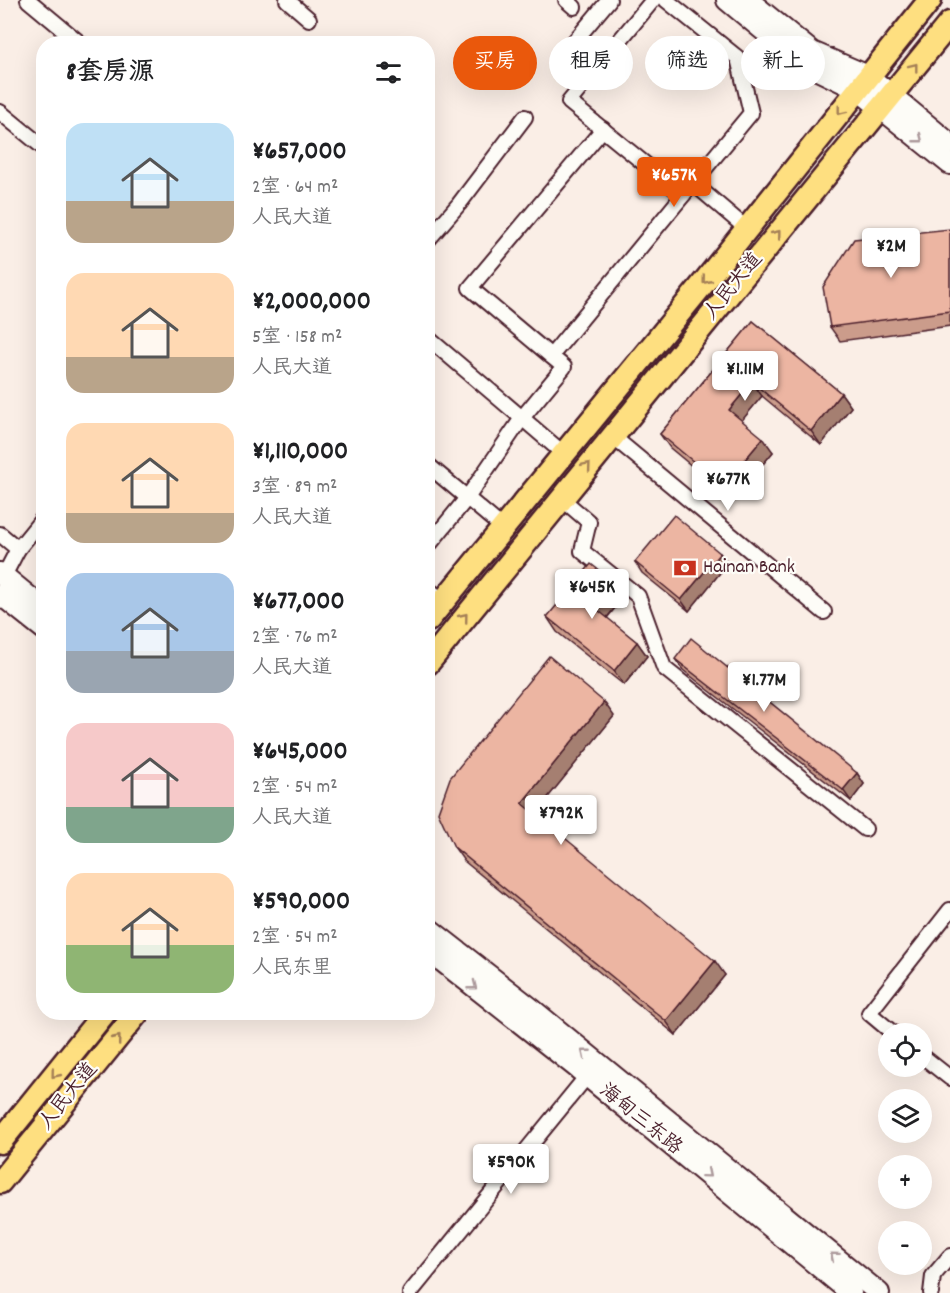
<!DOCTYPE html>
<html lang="zh">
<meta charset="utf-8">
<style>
:root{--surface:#fff;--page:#f6f6f6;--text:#202124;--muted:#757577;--accent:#ea580c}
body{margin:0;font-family:Dekko,"LXGW WenKai TC",sans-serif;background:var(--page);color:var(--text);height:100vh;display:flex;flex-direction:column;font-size:22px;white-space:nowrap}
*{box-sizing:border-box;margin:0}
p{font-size:20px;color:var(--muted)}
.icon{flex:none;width:33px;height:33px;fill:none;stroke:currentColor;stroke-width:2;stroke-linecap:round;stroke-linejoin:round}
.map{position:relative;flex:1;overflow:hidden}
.side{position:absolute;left:36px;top:36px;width:399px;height:984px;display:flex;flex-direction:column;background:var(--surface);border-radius:24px;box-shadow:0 6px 24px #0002}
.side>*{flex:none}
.guide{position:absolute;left:453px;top:36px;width:406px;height:54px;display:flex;gap:12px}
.tools{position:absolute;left:878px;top:1023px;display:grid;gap:12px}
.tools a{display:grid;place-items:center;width:54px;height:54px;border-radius:50%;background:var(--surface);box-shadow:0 6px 24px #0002;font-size:30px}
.price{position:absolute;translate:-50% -51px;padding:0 14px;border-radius:6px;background:#fff;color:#222;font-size:20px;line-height:39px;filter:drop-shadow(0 2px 3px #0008)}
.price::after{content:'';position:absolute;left:50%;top:36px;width:18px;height:14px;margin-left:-9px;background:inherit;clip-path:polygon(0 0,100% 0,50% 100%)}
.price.active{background:var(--accent);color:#fff}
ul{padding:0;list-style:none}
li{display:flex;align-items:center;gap:18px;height:150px;padding:0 30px}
li span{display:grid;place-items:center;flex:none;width:168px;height:120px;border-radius:18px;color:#555}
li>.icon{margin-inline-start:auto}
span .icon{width:72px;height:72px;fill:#fffc;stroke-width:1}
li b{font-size:26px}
h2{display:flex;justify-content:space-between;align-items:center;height:72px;padding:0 30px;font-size:26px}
.pill{padding:0 21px;border-radius:27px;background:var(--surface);box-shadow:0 6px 24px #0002;font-size:21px;line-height:54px}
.pill.active{background:var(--accent);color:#fff}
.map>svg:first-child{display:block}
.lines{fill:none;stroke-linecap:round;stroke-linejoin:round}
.street-casing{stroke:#4a1f2b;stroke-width:18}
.secondary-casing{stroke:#4a1f2b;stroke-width:24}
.primary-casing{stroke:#4a1f2b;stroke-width:27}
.street{stroke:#fdfcf7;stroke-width:14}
.secondary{stroke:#fdfcf7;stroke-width:20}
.primary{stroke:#fedf80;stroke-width:22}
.wall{fill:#cb9c8b;stroke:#4a1f2b;stroke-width:1.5}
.shaded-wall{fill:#a57f71;stroke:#4a1f2b;stroke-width:1.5}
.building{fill:#ecb5a2;stroke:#4a1f2b;stroke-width:1.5}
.oneway{stroke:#a47f56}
.oneway2{stroke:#ac999b}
.labels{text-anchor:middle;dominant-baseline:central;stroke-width:4.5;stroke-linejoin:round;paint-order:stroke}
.street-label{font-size:20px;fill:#4a1f2b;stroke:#fdfcf7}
.poi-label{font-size:20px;fill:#4a1f2b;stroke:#fdfcf7;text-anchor:start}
</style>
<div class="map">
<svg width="950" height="1293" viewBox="0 0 950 1293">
<rect width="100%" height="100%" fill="#faeee6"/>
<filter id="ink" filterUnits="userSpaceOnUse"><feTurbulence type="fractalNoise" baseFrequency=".0167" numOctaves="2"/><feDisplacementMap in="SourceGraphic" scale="12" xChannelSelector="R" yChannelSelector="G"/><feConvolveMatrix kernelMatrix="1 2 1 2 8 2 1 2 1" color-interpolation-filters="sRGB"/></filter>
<g filter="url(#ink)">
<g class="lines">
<!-- street casing -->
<g class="street-casing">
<g id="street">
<polyline points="28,0 81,44"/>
<polyline points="287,0 309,19"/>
<polyline points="566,0 574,7"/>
<polyline points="653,0 569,102 683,195 751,113 738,58 666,0"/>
<polyline points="573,43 609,0"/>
<polyline points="0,112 44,148"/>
<polyline points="693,183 747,229"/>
<polyline points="428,240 459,204 525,117"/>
<polyline points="428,338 522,418 467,498 428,546"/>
<polyline points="551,356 684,194"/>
<polyline points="612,436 824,612"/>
<polyline points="564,454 522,418 564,367 470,288 603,129"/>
<polyline points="428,465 503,528"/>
<polyline points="561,498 589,522 582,551 638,596 664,668 865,829"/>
<polyline points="0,534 18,549 4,576"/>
<polyline points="18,549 44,517"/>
<polyline points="428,589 443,601"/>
<polyline points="894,1034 869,1013 950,910"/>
<polyline points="921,1055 950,1078"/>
<polyline points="410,1293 587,1076"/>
<polyline points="931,1293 933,1276 950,1256"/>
</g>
</g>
<!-- secondary casing -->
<g class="secondary-casing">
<g id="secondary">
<polyline points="727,0 803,63 857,89 950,164"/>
<polyline points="748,0 812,52 868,76 950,144"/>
<polyline points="0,573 44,609"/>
<polyline points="0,594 44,629"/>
<polyline points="428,928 533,1010 879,1293"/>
<polyline points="428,950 575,1066 851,1293"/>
</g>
</g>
<!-- primary casing -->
<g class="primary-casing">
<g id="primary">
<polyline points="428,620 698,290 930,0"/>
<polyline points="428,663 950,23"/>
<polyline points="0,1142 105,1012"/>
<polyline points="0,1182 138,1012"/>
</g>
</g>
<!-- street -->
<use href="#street" class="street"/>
<!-- secondary -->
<use href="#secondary" class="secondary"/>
<!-- primary -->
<use href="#primary" class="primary"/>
</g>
<!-- wall -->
<g class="wall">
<polygon points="950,229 950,326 840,341 830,327"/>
<polygon points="753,321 841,393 851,407 821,445 762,396 741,421 773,452 733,500 670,448 660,434"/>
<polygon points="635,562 728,563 689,611 642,573"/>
<polygon points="624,597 607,618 637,642 647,656 624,685 557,632 547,617"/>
<polygon points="675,659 857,773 864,784 851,801 683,670"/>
<polygon points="614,716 535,813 725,975 676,1035 464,861 454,847"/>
</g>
<!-- shaded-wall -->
<g class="shaded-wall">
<polygon points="752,382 762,396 739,424 729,410"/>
<polygon points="841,393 851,407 821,445 811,431"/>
<polygon points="763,438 773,452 733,500 723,486"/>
<polygon points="720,553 728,563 689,611 681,600"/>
<polygon points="614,582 624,597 604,621 594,607"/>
<polygon points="637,642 647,656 624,685 614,671"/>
<polygon points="604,702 614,716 532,817 522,803"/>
<polygon points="857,773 864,784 851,801 843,790"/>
<polygon points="715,961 725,975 676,1035 666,1021"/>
</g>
<!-- building -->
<g class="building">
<polygon points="950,229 950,311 830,327 823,287 854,239"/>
<polygon points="753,321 841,393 811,431 752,382 729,410 763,438 723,486 660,434"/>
<polygon points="674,515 720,553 681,600 635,562"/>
<polygon points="591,564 614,582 594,607 637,642 614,671 547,617"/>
<polygon points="691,638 857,773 843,790 675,659"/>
<polygon points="549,656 604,702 522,803 715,961 666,1021 454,847 438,812 450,778"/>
</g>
<!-- one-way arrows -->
<defs><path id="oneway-chevron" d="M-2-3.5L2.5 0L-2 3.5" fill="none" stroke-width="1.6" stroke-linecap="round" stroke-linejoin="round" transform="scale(1.5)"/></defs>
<g class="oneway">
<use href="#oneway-chevron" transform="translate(914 67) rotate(-52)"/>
<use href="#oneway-chevron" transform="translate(841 111) rotate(128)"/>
<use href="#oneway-chevron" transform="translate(777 234) rotate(-51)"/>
<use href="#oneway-chevron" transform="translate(706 280) rotate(129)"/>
<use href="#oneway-chevron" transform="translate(587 466) rotate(-50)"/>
<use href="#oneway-chevron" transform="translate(464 617) rotate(-51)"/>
<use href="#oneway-chevron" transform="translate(117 1039) rotate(-51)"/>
<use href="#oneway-chevron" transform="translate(55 1074) rotate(129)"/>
</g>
<g class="oneway2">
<use href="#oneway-chevron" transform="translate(919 139) rotate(38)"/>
<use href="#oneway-chevron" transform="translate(473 986) rotate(38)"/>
<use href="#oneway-chevron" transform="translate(585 1053) rotate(-141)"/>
<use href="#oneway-chevron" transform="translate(707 1174) rotate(40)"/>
<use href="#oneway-chevron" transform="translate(834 1256) rotate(-140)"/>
</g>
</g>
<!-- icons -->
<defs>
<g id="bank-bare" transform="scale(1.8)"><path d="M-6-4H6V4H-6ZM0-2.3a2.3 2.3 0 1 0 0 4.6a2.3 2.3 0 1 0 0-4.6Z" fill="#c8321e" stroke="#fdfcf7" stroke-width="2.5" paint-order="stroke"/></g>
</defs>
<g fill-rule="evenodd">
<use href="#bank-bare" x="685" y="568"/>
</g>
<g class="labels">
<!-- street labels -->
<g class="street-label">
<text transform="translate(734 287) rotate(-51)">人民大道</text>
<text transform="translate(69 1097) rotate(-51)">人民大道</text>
<text transform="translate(640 1120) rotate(39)">海甸三东路</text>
</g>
<!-- poi labels -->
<g class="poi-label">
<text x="703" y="568">Hainan Bank</text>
</g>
</g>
</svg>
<div class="tools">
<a><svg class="icon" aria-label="locate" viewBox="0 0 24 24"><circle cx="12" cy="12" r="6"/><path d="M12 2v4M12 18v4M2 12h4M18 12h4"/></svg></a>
<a><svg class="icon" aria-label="layers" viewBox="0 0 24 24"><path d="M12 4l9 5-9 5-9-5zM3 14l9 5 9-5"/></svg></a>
<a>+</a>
<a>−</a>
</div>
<b class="price active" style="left:674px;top:208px">¥657K</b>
<b class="price" style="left:891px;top:279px">¥2M</b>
<b class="price" style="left:745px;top:402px">¥1.11M</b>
<b class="price" style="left:728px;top:512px">¥677K</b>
<b class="price" style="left:592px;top:620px">¥645K</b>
<b class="price" style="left:764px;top:713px">¥1.77M</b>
<b class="price" style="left:561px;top:846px">¥792K</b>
<b class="price" style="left:511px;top:1195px">¥590K</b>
<div class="guide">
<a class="pill active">买房</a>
<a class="pill">租房</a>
<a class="pill">筛选</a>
<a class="pill">新上</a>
</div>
<section class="side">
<h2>8套房源<svg class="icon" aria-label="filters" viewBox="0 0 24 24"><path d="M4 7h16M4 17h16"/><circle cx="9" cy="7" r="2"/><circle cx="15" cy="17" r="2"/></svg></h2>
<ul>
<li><span style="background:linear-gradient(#bfe0f5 65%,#b9a48a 0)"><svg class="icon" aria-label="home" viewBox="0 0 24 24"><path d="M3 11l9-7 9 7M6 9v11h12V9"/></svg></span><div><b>¥657,000</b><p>2室 · 64 m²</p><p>人民大道</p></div></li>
<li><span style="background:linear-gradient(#ffd9b3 70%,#b9a48a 0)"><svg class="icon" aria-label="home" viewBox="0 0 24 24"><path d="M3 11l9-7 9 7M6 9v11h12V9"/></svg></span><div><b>¥2,000,000</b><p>5室 · 158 m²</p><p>人民大道</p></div></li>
<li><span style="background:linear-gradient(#ffd9b3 75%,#b9a48a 0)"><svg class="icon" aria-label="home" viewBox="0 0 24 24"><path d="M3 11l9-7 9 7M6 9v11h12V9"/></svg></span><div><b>¥1,110,000</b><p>3室 · 89 m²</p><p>人民大道</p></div></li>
<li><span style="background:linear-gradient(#a9c7e8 65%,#9aa5b1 0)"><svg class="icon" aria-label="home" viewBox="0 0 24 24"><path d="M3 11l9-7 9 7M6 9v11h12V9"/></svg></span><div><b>¥677,000</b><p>2室 · 76 m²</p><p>人民大道</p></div></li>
<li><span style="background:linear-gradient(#f6c9c9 70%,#7fa58c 0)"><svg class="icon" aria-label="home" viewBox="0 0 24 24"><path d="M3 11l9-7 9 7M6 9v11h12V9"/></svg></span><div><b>¥645,000</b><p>2室 · 54 m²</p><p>人民大道</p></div></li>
<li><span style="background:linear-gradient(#ffd9b3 60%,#8fb573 0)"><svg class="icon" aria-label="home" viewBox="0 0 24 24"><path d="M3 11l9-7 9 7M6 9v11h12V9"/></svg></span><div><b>¥590,000</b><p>2室 · 54 m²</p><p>人民东里</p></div></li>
</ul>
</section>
</div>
